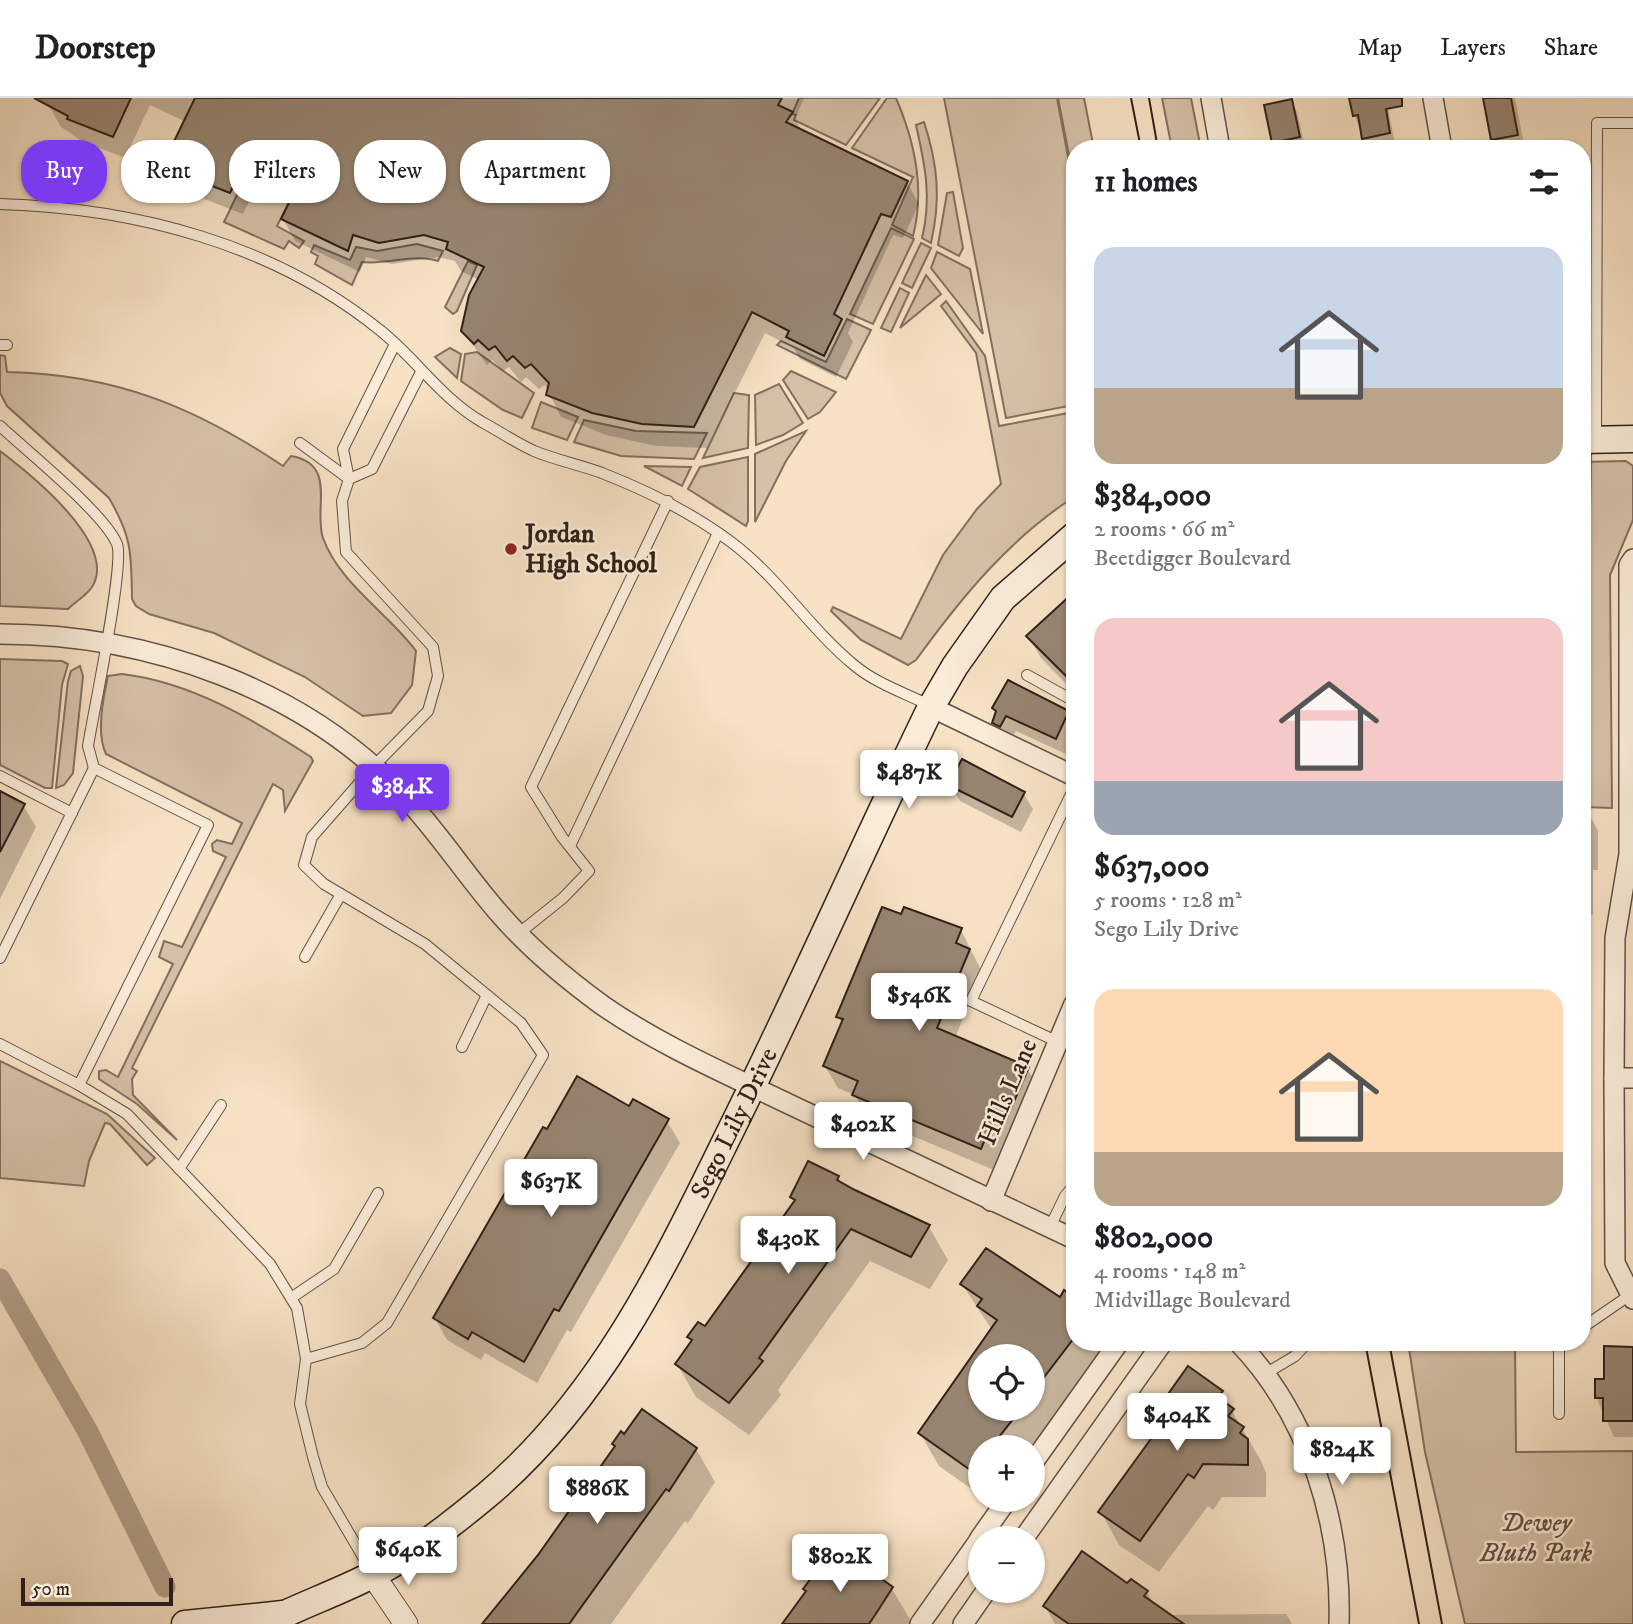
<!DOCTYPE html>
<meta charset="utf-8">
<style>
:root{--surface:#fff;--page:#f6f6f6;--text:#202124;--muted:#757577;--line:#e0e0e0;--accent:#7c3aed}
body{margin:0;font-family:"IM FELL DW Pica",serif;background:var(--page);color:var(--text);height:100vh;display:flex;flex-direction:column;font-size:26px;white-space:nowrap}
*{box-sizing:border-box;margin:0}
p{font-size:23px;color:var(--muted)}
.icon{flex:none;width:38px;height:38px;fill:none;stroke:currentColor;stroke-width:2;stroke-linecap:round;stroke-linejoin:round}
.map{position:relative;flex:1;overflow:hidden}
.panel{position:absolute;left:1066px;top:42px;width:525px;height:1211px;display:flex;flex-direction:column;background:var(--surface);border-radius:28px;box-shadow:0 2px 5px #0004}
.panel>*{flex:none}
.top-card{position:absolute;left:21px;top:42px;width:665px;height:63px;display:flex;gap:14px}
.buttons{position:absolute;left:968px;top:1246px;display:grid;gap:14px}
.buttons a{display:grid;place-items:center;width:77px;height:77px;border-radius:50%;background:var(--surface);box-shadow:0 2px 5px #0004;font-size:35px}
.scale{position:absolute;left:21px;bottom:18px;width:152px;box-sizing:border-box;padding-left:7px;border:4px solid #302019;border-top:0;font-size:19px;line-height:24px;white-space:nowrap;color:#302019;-webkit-text-stroke:5px #faecd9;paint-order:stroke}
.price{position:absolute;translate:-50% -60px;padding:0 16px;border-radius:7px;background:#fff;color:#222;font-size:23px;line-height:46px;filter:drop-shadow(0 2px 4px #0008)}
.price::after{content:'';position:absolute;left:50%;top:42px;width:21px;height:16px;margin-left:-10px;background:inherit;clip-path:polygon(0 0,100% 0,50% 100%)}
.price.active{background:var(--accent);color:#fff}
ul{padding:0;list-style:none}
li{display:grid;align-content:center;gap:14px;height:371px;padding:0 28px}
li span{display:grid;place-items:center;height:217px;border-radius:21px;color:#555}
li>.icon{margin-inline-start:auto}
span .icon{width:126px;height:126px;fill:#fffc;stroke-width:1}
li b{font-size:30px}
h2{display:flex;justify-content:space-between;align-items:center;height:84px;padding:0 28px;font-size:30px}
.pill{padding:0 24px;border-radius:28px;background:var(--surface);box-shadow:0 2px 5px #0004;font-size:24px;line-height:63px}
.pill.active{background:var(--accent);color:#fff}
header{display:flex;align-items:center;gap:42px;box-sizing:border-box;height:98px;padding:0 35px;background:var(--surface);border-bottom:2px solid var(--line)}
header strong{font-size:33px}
nav{display:flex;gap:38px;margin-inline-start:auto;font-size:24px}
.map>svg:first-child{display:block}
.green{fill:#d5c1a8;stroke:#827060;stroke-width:2}
.shadow{fill:#0003;fill-rule:evenodd}
.lines{fill:none;stroke-linecap:round;stroke-linejoin:round}
.canal{stroke:#b3a08b;stroke-width:21}
.building{fill:#978572;stroke:#302019;stroke-width:2}
.service-casing{stroke:#625044;stroke-width:12}
.minor-casing{stroke:#625044;stroke-width:22}
.tertiary-casing{stroke:#625044;stroke-width:25}
.secondary-casing{stroke:#302019;stroke-width:29}
.service{stroke:#faecd9;stroke-width:10}
.minor{stroke:#faecd9;stroke-width:19}
.tertiary{stroke:#faecd9;stroke-width:23}
.secondary{stroke:#faecd9;stroke-width:26}
.tram{stroke:#302019;stroke-width:2}
.poi-dot{fill:#8f2418;stroke:#faecd9;stroke-width:2.5}
.labels{text-anchor:middle;dominant-baseline:central;stroke-width:5;stroke-linejoin:round;paint-order:stroke}
.poi-label{font-size:26px;font-weight:bold;fill:#302019;stroke:#faecd9;text-anchor:start}
.street-label{font-size:26px;fill:#302019;stroke:#faecd9}
.park-label{font-size:26px;font-style:italic;fill:#625044;stroke:#faecd9}
</style>
<header>
<strong>Doorstep</strong>
<nav><a>Map</a><a>Layers</a><a>Share</a></nav>
</header>
<div class="map">
<svg width="1633" height="1526" viewBox="0 0 1633 1526">
<rect width="100%" height="100%" fill="#f7e2c5"/>
<filter id="stains"><feTurbulence type="fractalNoise" baseFrequency=".00286" numOctaves="4"/><feColorMatrix values="0 0 0 0 .2 0 0 0 0 .09 0 0 0 0 .02 0 0 0 .5 -.17"/></filter>
<radialGradient id="worn" r=".72"><stop offset=".6" stop-color="#630" stop-opacity="0"/><stop offset="1" stop-color="#630" stop-opacity=".3"/></radialGradient>
<!-- green -->
<g class="green">
<polygon points="799,0 880,0 846,47 794,22 796,17 792,16"/>
<path d="M887 0H896C915 44 925 92 913 138L892 127 913 79 852 50Z"/>
<polygon points="944,0 1057,0 1074,91 1074,307 1006,320"/>
<polygon points="1058,0 1084,0 1094,51 1074,51 1074,83"/>
<polygon points="1162,0 1191,0 1201,51 1172,51"/>
<path d="M924 24C938 67 941 101 931 145L922 140C932 100 925 67 916 27Z"/>
<polygon points="254,46 306,70 277,128 304,143 299,150 289,143 284,151 224,124 248,74 242,71"/>
<polygon points="953,94 963,150 959,158 938,147 947,95"/>
<polygon points="891,130 914,141 873,226 850,216"/>
<polygon points="921,145 931,150 912,190 902,185"/>
<path d="M417 146 443 153 438 163C414 155 388 167 362 164L352 187 315 166 318 158 311 154 314 147 350 162 356 149 377 153Z"/>
<polygon points="937,154 970,171 983,236 931,170"/>
<polygon points="468,163 477,167 457,213 453,216 445,209"/>
<polygon points="926,177 941,196 900,230"/>
<polygon points="900,190 909,195 891,234 881,230"/>
<path d="M946 203 985 258 999 328 1074 314V399C1009 441 961 500 916 562L908 567 861 542 831 513 833 509 901 541 943 457 977 411 1001 386 976 255 941 208Z"/>
<polygon points="847,221 871,232 846,281 777,247 781,243 826,264"/>
<polygon points="450,250 461,256 457,280 435,259"/>
<polygon points="477,254 534,295 522,320 503,312 461,283 465,256"/>
<path d="M0 257 5 258 7 274C115 276 195 309 283 368L291 358C338 366 313 411 323 440 339 485 389 516 416 553L412 587 391 615 363 618 305 579 214 535 149 516 136 508 132 501C131 457 133 441 109 400L7 308 0 295Z"/>
<polygon points="791,273 836,294 820,314 808,321 783,282"/>
<polygon points="779,286 803,325 783,337 756,347 755,297"/>
<polygon points="734,295 749,297 748,350 703,360"/>
<polygon points="541,304 578,319 567,342 532,330"/>
<polygon points="584,322 636,333 707,335 694,361 621,358 574,344"/>
<polygon points="806,333 786,363 755,424 755,356"/>
<path d="M0 353C29 375 119 446 92 489 87 497 75 504 68 511L0 508Z"/>
<polygon points="748,359 748,423 746,428 688,391 700,369"/>
<polygon points="1626,363 1633,368 1633,422 1610,477 1612,710 1582,709 1582,364"/>
<polygon points="644,368 691,369 682,388"/>
<polygon points="0,561 62,563 68,566 62,587 52,690 45,690 0,667"/>
<polygon points="80,568 83,578 73,675 64,687 56,690 68,583 71,573"/>
<path d="M122 576C191 584 254 622 311 659L313 663 285 713 283 692 273 686 132 970 137 973 132 981 133 997 177 1042 137 1006 99 981V973L106 972 118 979 173 866 159 859 164 843 182 849 226 759 213 753 212 746 217 742 232 746 242 725 106 656C96 635 103 601 108 578Z"/>
<polygon points="0,963 107,1016 155,1060 147,1067 110,1026 105,1025 89,1063 84,1088 0,1080"/>
<polygon points="1408,1244 1515,1244 1516,1354 1633,1353 1633,1526 1465,1526 1425,1354"/>
</g>
<!-- shadow -->
<g class="shadow">
<polygon points="52,0 804,0 795,21 802,33 907,84 919,106 903,140 893,137 848,235 853,244 836,279 800,261 794,250 765,235 707,350 656,348 606,337 561,319 545,287 539,291 526,279 521,284 509,269 503,273 492,262 487,267 463,233 479,182 461,173 455,163 438,159 392,166 366,159 360,174 295,143 283,121 301,83 267,67 243,116 199,99 196,94 179,86 166,63 186,24 150,7 125,60 82,43 61,29 48,6"/>
<polygon points="1351,0 1386,0 1395,46 1370,51 1354,17"/>
<polygon points="1487,0 1515,0 1525,51 1496,51"/>
<polygon points="1291,3 1297,14 1305,49 1277,51 1274,44"/>
<polygon points="1074,495 1074,594 1041,560 1028,538"/>
<polygon points="994,610 1067,616 1074,630 1074,637 1066,656 1016,633 1009,644 1003,641 994,625 997,615"/>
<polygon points="950,687 1023,695 1033,711 1021,734 960,703"/>
<polygon points="0,695 23,707 36,729 0,801"/>
<polygon points="1582,716 1589,716 1598,733 1598,772 1593,772 1593,817 1587,817 1582,1187"/>
<polygon points="902,819 961,832 982,874 955,940 1027,970 1040,992 1019,1043 1008,1038 994,1072 867,1019 855,997 838,990 825,968 843,926 838,919"/>
<polygon points="630,1010 667,1023 680,1045 571,1234 567,1232 537,1285 485,1255 481,1262 447,1242 435,1220 547,1034"/>
<polygon points="838,1079 843,1087 929,1129 948,1162 930,1191 870,1163 778,1292 781,1297 749,1337 696,1299 677,1266 693,1245 689,1239 705,1231 796,1104 792,1099"/>
<path d="M962 1186 1060 1201 1065 1195 1074 1201V1244H1109L1032 1349H980V1397L939 1368 920 1335 992 1232ZM980 1258H1032V1311H980Z"/>
<polygon points="1633,1251 1633,1339 1614,1339 1596,1299 1605,1283"/>
<polygon points="1221,1294 1261,1363 1266,1375 1266,1399 1222,1399 1213,1412 1208,1408 1159,1474 1119,1447 1101,1414 1165,1325 1158,1313"/>
<polygon points="614,1346 696,1351 715,1384 688,1425 685,1423 611,1526 484,1526 539,1458 616,1350"/>
<polygon points="835,1451 892,1491 911,1523 909,1526 782,1526"/>
<polygon points="1128,1488 1147,1494 1155,1508 1167,1517 1286,1516 1292,1526 1055,1526 1045,1508"/>
</g>
<g class="lines">
<!-- canal -->
<polyline class="canal" points="0,1181 87,1332 165,1489"/>
</g>
<!-- building -->
<g class="building">
<polygon points="34,0 131,0 113,39 67,21 68,18"/>
<polygon points="195,0 782,0 778,7 793,14 786,24 908,83 891,119 881,116 834,216 842,221 824,258 786,239 789,233 752,214 694,329 642,326 592,315 546,297 549,285 531,266 525,270 513,258 507,263 495,248 489,252 478,242 474,246 461,233 469,197 484,169 446,151 448,144 424,137 379,145 353,137 348,153 281,121 306,70 254,46 230,95 184,77 186,74 164,64"/>
<polygon points="1349,0 1402,0 1402,8 1386,11 1390,35 1362,41 1358,17 1353,18"/>
<polygon points="1483,0 1511,0 1518,37 1491,42"/>
<polygon points="1292,1 1300,39 1272,45 1264,7"/>
<polygon points="1074,494 1074,586 1026,538"/>
<polygon points="1008,582 1069,613 1056,641 1006,618 1000,629 992,625 996,613 992,610"/>
<polygon points="962,661 1025,694 1012,719 948,687"/>
<polygon points="0,693 25,706 0,754"/>
<polygon points="882,809 901,816 904,809 962,830 956,845 970,851 937,930 1029,969 1006,1022 995,1017 981,1051 852,997 858,983 823,968 843,921 836,919"/>
<polygon points="577,978 629,1008 633,1001 669,1021 559,1213 554,1211 524,1264 472,1234 468,1241 433,1220 543,1029 547,1031"/>
<polygon points="808,1063 839,1078 837,1082 855,1092 930,1127 911,1159 851,1131 759,1260 763,1263 729,1305 675,1266 692,1242 687,1239 698,1224 705,1228 795,1102 790,1099"/>
<polygon points="986,1150 1060,1199 1064,1192 1074,1199 1074,1240 1032,1295 1032,1258 980,1258 980,1311 1021,1311 991,1349 980,1349 980,1365 973,1374 918,1335 997,1222 977,1208 982,1201 960,1186"/>
<polygon points="1604,1248 1633,1249 1633,1323 1603,1323 1603,1300 1595,1300 1595,1281 1604,1281"/>
<polygon points="1188,1268 1223,1293 1218,1299 1234,1311 1228,1318 1244,1329 1240,1335 1248,1341 1248,1367 1203,1366 1194,1380 1188,1376 1140,1443 1098,1414 1166,1320 1156,1313"/>
<polygon points="642,1311 697,1350 669,1393 666,1391 569,1526 482,1526 538,1457 615,1348 612,1346 621,1333 624,1336"/>
<polygon points="835,1448 893,1489 877,1514 869,1526 782,1526 806,1493 803,1491"/>
<polygon points="1082,1453 1127,1485 1131,1481 1148,1493 1144,1498 1184,1526 1069,1526 1043,1508"/>
</g>
<g class="lines">
<!-- service casing -->
<g class="service-casing">
<g id="service">
<path d="M0 106C135 110 274 146 381 233 416 261 442 301 482 324 499 333 516 345 534 353 556 362 580 367 602 375 648 393 691 414 731 444 778 479 809 530 854 567 875 585 907 596 931 608"/>
<polyline points="0,247 7,247"/>
<path d="M0 328C28 354 104 415 117 446 125 466 93 616 88 648L94 670 208 727 79 987 0 946"/>
<polyline points="1596,341 1597,25 1633,25"/>
<polyline points="300,345 349,381"/>
<polyline points="349,381 372,371 421,274"/>
<polyline points="1027,577 1074,603"/>
<polyline points="1582,629 1586,342"/>
<polyline points="0,678 72,715"/>
<polyline points="570,748 718,435"/>
<polyline points="518,836 563,800 589,773 562,739 531,689 668,403"/>
<polyline points="305,859 341,796"/>
<polyline points="0,860 94,670"/>
<polyline points="1058,944 971,903 1074,690"/>
<polyline points="462,949 487,897"/>
<polyline points="79,987 127,1016 270,1166 297,1210 306,1261 300,1306 313,1359 322,1389 373,1476"/>
<polyline points="179,1071 221,1007"/>
<polyline points="1050,1129 1065,1098 1074,1087"/>
<polyline points="291,1200 334,1171 378,1095"/>
<polyline points="1582,1230 1630,1197"/>
<polyline points="306,1261 362,1245 387,1225 543,957 521,925 425,846 324,786 304,767 312,739 375,667 428,613 438,578 433,549 346,454 342,403 349,381 343,351 395,246"/>
<polyline points="1265,1276 1295,1258 1308,1244"/>
<polyline points="1559,1316 1559,1252 1563,1244"/>
</g>
</g>
<!-- minor casing -->
<g class="minor-casing">
<g id="minor">
<polyline points="1211,0 1220,51"/>
<polyline points="1433,0 1442,51"/>
<polyline points="1633,461 1629,467 1629,756 1615,840 1614,980 1615,1165 1633,1201"/>
<path d="M0 536C148 536 305 590 407 701 440 737 466 777 498 814 528 849 565 880 602 907 661 948 729 977 793 1008 887 1053 981 1097 1074 1141"/>
<polyline points="931,609 1074,678"/>
<polyline points="1614,980 1633,980"/>
<polyline points="991,1103 1074,906"/>
<path d="M1238 1244C1309 1318 1342 1425 1339 1526"/>
<polyline points="1032,1366 1119,1244"/>
<polyline points="980,1440 1007,1402"/>
<polyline points="1024,1440 1163,1244"/>
<polyline points="920,1526 980,1441"/>
<polyline points="963,1526 986,1493"/>
</g>
</g>
<!-- tertiary casing -->
<g class="tertiary-casing">
<polyline id="tertiary" points="373,1477 406,1526"/>
</g>
<!-- secondary casing -->
<g class="secondary-casing">
<g id="secondary">
<polyline points="1582,342 1633,341"/>
<polyline points="185,1526 283,1516"/>
<path id="s1" d="M264 1526C299 1508 337 1495 372 1477 413 1457 452 1426 487 1397 602 1300 665 1166 730 1034 800 893 863 749 931 609L955 568 1003 500 1074 438"/>
</g>
</g>
<!-- service -->
<use href="#service" class="service"/>
<!-- minor -->
<use href="#minor" class="minor"/>
<!-- tertiary -->
<use href="#tertiary" class="tertiary"/>
<!-- secondary -->
<use href="#secondary" class="secondary"/>
<!-- tram -->
<g class="tram">
<polyline points="1131,0 1141,51"/>
<polyline points="1149,0 1158,51"/>
<polyline points="1365,1244 1419,1526"/>
<polyline points="1389,1244 1442,1526"/>
</g>
</g>
<!-- markers -->
<circle class="poi-dot" cx="511" cy="451" r="7"/>
<g class="labels">
<!-- poi labels -->
<g class="poi-label">
<text x="525" y="436">Jordan<tspan x="525" dy="30">High School</tspan></text>
</g>
<!-- street labels -->
<g class="street-label">
<text transform="translate(1008 994) rotate(-67)">Hills Lane</text>
<text stroke="none"><textPath href="#s1" startOffset="709">Sego Lily Drive</textPath></text>
</g>
<!-- park labels -->
<g class="park-label">
<text x="1536" y="1425">Dewey<tspan x="1536" dy="30">Bluth Park</tspan></text>
</g>
</g>
<rect width="100%" height="100%" filter="url(#stains)"/>
<rect width="100%" height="100%" fill="url(#worn)"/>
</svg>
<div class="buttons">
<a><svg class="icon" aria-label="locate" viewBox="0 0 24 24"><circle cx="12" cy="12" r="6"/><path d="M12 2v4M12 18v4M2 12h4M18 12h4"/></svg></a>
<a>+</a>
<a>−</a>
</div>
<div class="scale">50 m</div>
<b class="price" style="left:909px;top:712px">$487K</b>
<b class="price active" style="left:402px;top:726px">$384K</b>
<b class="price" style="left:919px;top:935px">$546K</b>
<b class="price" style="left:863px;top:1064px">$402K</b>
<b class="price" style="left:551px;top:1121px">$637K</b>
<b class="price" style="left:788px;top:1178px">$430K</b>
<b class="price" style="left:1177px;top:1355px">$404K</b>
<b class="price" style="left:1342px;top:1389px">$824K</b>
<b class="price" style="left:597px;top:1428px">$886K</b>
<b class="price" style="left:408px;top:1489px">$640K</b>
<b class="price" style="left:840px;top:1496px">$802K</b>
<div class="top-card">
<a class="pill active">Buy</a>
<a class="pill">Rent</a>
<a class="pill">Filters</a>
<a class="pill">New</a>
<a class="pill">Apartment</a>
</div>
<section class="panel">
<h2>11 homes<svg class="icon" aria-label="filters" viewBox="0 0 24 24"><path d="M4 7h16M4 17h16"/><circle cx="9" cy="7" r="2"/><circle cx="15" cy="17" r="2"/></svg></h2>
<ul>
<li><span style="background:linear-gradient(#c9d6e8 65%,#b9a48a 0)"><svg class="icon" aria-label="home" viewBox="0 0 24 24"><path d="M3 11l9-7 9 7M6 9v11h12V9"/></svg></span><div><b>$384,000</b><p>2 rooms · 66 m²</p><p>Beetdigger Boulevard</p></div></li>
<li><span style="background:linear-gradient(#f6c9c9 75%,#9aa5b1 0)"><svg class="icon" aria-label="home" viewBox="0 0 24 24"><path d="M3 11l9-7 9 7M6 9v11h12V9"/></svg></span><div><b>$637,000</b><p>5 rooms · 128 m²</p><p>Sego Lily Drive</p></div></li>
<li><span style="background:linear-gradient(#ffd9b3 75%,#b9a48a 0)"><svg class="icon" aria-label="home" viewBox="0 0 24 24"><path d="M3 11l9-7 9 7M6 9v11h12V9"/></svg></span><div><b>$802,000</b><p>4 rooms · 148 m²</p><p>Midvillage Boulevard</p></div></li>
</ul>
</section>
</div>
